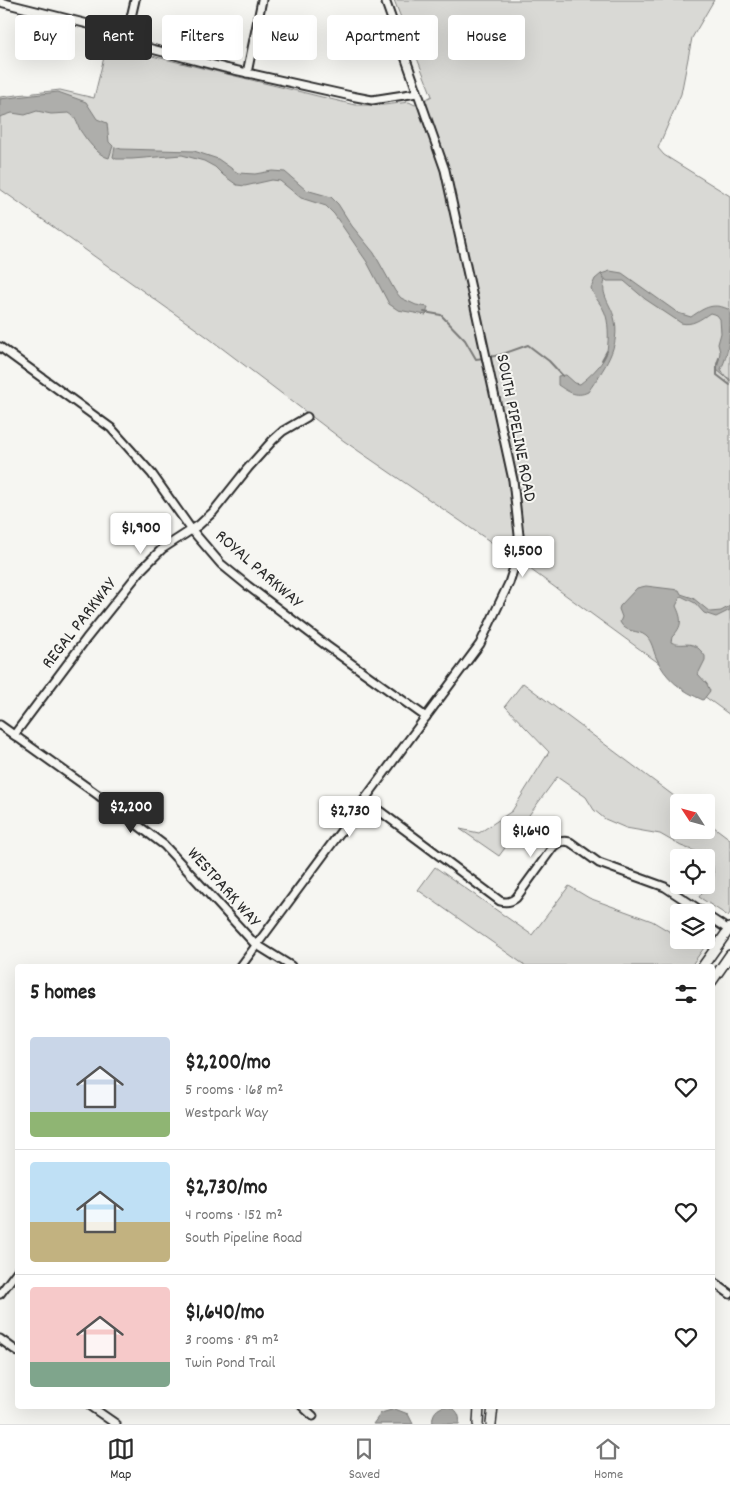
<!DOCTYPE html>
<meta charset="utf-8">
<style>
:root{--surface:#fff;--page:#f6f6f6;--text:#222;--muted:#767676;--line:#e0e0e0;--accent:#2b2b2b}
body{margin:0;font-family:Dekko,sans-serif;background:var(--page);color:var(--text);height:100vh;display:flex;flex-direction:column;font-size:19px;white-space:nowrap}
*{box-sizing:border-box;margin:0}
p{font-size:16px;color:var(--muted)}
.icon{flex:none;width:28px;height:28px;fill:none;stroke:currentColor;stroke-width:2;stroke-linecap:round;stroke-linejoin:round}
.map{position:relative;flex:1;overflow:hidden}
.sheet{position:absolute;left:15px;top:964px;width:700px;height:445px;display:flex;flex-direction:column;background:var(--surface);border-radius:5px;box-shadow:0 5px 20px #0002}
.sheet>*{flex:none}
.hud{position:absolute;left:15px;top:15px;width:700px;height:45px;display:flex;gap:10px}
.needle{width:32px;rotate:306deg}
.fabs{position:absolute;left:670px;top:794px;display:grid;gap:10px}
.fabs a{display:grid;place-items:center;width:45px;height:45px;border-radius:5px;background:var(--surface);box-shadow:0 5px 20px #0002;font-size:25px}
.price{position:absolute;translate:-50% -42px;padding:0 11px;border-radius:5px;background:#fff;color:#222;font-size:16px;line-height:32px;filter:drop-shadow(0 1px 2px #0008)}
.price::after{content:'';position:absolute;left:50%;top:30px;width:15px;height:11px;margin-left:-8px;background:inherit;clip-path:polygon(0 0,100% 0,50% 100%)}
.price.selected{background:var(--accent);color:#fff}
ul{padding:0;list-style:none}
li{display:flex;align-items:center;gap:15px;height:125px;padding:0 15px}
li+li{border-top:1px solid var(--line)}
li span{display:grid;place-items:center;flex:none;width:140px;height:100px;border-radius:5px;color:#555}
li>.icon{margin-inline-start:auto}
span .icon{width:60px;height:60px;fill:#fffc;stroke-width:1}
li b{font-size:21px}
h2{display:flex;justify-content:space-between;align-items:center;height:60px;padding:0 15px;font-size:21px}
.pill{padding:0 18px;border-radius:5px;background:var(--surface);box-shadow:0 5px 20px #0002;font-size:18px;line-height:45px}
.pill.selected{background:var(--accent);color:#fff}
.tab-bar{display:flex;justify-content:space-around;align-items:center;height:70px;border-top:1px solid var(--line);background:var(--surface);font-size:14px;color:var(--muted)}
.tab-bar a{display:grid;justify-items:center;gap:2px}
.tab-bar .selected{color:var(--accent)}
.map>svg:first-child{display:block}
.green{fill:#d9d9d5;stroke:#828280}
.water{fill:#aeaeab;stroke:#7a7a78}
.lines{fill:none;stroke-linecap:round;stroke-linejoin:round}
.stream{stroke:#7a7a78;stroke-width:2}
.minor-casing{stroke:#2b2b2b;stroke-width:11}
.major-casing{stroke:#2b2b2b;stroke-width:12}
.minor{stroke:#f6f6f2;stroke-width:7}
.major{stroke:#f6f6f2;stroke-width:9}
.labels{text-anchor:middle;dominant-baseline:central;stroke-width:4;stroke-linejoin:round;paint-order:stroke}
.street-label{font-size:18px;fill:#2b2b2b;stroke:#f6f6f2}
</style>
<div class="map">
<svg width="730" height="1424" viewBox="0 0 730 1424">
<rect width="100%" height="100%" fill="#f6f6f2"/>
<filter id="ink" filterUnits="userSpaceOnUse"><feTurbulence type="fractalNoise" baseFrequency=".02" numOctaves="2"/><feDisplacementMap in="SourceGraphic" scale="10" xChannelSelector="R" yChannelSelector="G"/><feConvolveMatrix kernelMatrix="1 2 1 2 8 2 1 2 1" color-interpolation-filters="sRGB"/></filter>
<g filter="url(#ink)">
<!-- green -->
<g class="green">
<polygon points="394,0 714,0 692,38 681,94 658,148 664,155 730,196 730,715 523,564 344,441 206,336 0,189 0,97 60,90 94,98 105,53 115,42 148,55 355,105 384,105 409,102 415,105 432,96"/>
<polygon points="523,683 682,802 679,802 679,830 706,830 706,821 730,839 730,913 728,916 699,897 714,876 712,860 700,853 681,846 660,834 626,828 605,819 594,810 586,797 557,777 499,856 460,829 479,833 512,811 549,752 505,706"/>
<polygon points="435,867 532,935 569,886 589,898 652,921 672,933 679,923 679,940 706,940 706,924 716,931 691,966 526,966 418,890"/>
</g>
<!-- water -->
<g class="water">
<path d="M58 92 86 102 97 119 107 123 109 142 113 146 109 158C98 156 86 139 80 130 77 123 76 117 69 113L51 114 37 111 25 115 12 113 0 117V99Z"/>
<polygon points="115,147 121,149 194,151 218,159 238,173 255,174 272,171 285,172 306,190 331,197 338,204 352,226 374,253 395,291 401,298 416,305 428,307 426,315 398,310 389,304 367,262 334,214 326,206 301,198 280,181 272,180 245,186 237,185 223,175 215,167 204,161 182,155 132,159 116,159 113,157"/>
<path d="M610 271 622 273 678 313 691 317C705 307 714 302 730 310 730 330 730 352 721 369L725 376 730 379V381L717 370 720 352 718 344 721 333 720 319 717 315 710 313C701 319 692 326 681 323L645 299 624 281H607L601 274Z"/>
<path d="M601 274 605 281C600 294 611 305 614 317 622 346 603 370 588 392 576 398 567 391 558 385V376L566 375 575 383 580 384C589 377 601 366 606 355 609 344 609 326 606 316 603 305 594 298 591 288L595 279Z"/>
<path d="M646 586 679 590 681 594 693 598 710 612 721 611 730 606V610L716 617 704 613 695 603 681 596 676 606C682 619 683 626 672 637L671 642C684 649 691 636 705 656V660L698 674 707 684 710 691 703 700C682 691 665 679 656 657 653 650 652 641 646 636 638 629 626 634 620 622L622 617 619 609 620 606 637 588Z"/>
<path d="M447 1406C456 1408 461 1415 459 1424H433C431 1414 437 1407 447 1406Z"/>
<polygon points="395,1409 408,1414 413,1424 373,1424 381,1413"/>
</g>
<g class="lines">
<!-- stream -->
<g class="stream">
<polyline points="424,312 441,315 465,340 476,359 484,358"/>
<polyline points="489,357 500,355 528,345 549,361 563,376"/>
<polyline points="719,358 717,364 717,375 730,385"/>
<polyline points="602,360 607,351"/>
</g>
<!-- minor casing -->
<g class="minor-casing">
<g id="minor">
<polyline points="0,2 92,25 144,47 225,68 351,96 372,100 417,93"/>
<polyline points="126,39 135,0"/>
<polyline points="247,73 262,0"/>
<polyline points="0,347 111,428 152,474 191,529 221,564 248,586 327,646 426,717"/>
<polyline points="0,725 98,795 164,845 254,943 291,966"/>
<polyline points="14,735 86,639 142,569 162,549 199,525 213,512 248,468 273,440 283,431 307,417"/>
<path d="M365 800 500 901C507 903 511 902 516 898L553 847C559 842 562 840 570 842L599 863 665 887 703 912"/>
<polyline points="706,915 729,930"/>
<polyline points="241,966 480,644 509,583 518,555 519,535 513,480 445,170 385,0"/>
<polyline points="712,1281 730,1294"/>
<polyline points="0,1294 18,1270"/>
<polyline points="0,1339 18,1352"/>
<polyline points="90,1406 116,1424"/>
<polyline points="302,1406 313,1416"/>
</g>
</g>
<!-- major casing -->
<g class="major-casing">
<g id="major">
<polyline points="703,966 730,928"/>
<polyline points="712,981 730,955"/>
<polyline points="478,1424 479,1406"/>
<polyline points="491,1424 493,1406"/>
</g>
</g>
<!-- minor -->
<use href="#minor" class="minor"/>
<!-- major -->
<use href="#major" class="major"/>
</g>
</g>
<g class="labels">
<!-- street labels -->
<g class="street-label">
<text transform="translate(515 428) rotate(79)">SOUTH PIPELINE ROAD</text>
<text transform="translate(258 570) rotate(41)">ROYAL PARKWAY</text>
<text transform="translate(80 624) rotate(-52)">REGAL PARKWAY</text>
<text transform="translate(223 888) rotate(48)">WESTPARK WAY</text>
</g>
</g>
</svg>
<div class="fabs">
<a><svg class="needle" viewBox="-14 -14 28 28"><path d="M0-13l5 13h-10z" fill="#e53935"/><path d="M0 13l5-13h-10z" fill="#767676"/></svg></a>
<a><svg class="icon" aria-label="locate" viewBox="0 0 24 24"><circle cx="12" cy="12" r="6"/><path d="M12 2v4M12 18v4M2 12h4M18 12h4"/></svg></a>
<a><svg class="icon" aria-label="layers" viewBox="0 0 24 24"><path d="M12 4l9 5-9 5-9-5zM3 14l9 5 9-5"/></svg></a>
</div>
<b class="price" style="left:141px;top:555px">$1,900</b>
<b class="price" style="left:523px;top:578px">$1,500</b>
<b class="price selected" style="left:131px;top:834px">$2,200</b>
<b class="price" style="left:350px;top:838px">$2,730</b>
<b class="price" style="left:531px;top:858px">$1,640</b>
<div class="hud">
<a class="pill">Buy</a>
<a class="pill selected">Rent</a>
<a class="pill">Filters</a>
<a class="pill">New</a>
<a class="pill">Apartment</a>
<a class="pill">House</a>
</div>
<section class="sheet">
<h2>5 homes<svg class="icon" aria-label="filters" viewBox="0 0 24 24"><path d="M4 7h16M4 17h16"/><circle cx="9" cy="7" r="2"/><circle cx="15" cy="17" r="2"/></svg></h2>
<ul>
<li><span style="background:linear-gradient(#c9d6e8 75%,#8fb573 0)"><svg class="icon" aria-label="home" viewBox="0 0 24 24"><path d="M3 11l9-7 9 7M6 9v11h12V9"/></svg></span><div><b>$2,200/mo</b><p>5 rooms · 168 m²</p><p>Westpark Way</p></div><svg class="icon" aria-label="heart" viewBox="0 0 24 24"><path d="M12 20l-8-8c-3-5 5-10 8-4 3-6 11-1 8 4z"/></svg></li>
<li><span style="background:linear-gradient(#bfe0f5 60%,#c2b280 0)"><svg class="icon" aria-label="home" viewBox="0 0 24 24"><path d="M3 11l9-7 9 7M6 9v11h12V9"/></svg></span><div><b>$2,730/mo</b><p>4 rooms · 152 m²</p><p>South Pipeline Road</p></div><svg class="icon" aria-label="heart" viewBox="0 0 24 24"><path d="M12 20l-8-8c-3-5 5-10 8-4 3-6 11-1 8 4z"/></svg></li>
<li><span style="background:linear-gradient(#f6c9c9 75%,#7fa58c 0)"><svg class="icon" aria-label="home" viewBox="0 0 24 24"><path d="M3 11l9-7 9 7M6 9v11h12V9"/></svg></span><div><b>$1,640/mo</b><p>3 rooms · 89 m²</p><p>Twin Pond Trail</p></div><svg class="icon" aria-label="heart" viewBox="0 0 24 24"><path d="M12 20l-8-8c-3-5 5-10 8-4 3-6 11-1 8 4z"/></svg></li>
</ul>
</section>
</div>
<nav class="tab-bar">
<a class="selected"><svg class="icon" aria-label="map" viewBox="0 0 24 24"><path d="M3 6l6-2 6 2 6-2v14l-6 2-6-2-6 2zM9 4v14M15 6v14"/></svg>Map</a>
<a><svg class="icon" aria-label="saved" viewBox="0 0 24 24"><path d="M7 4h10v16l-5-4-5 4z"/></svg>Saved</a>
<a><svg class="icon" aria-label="home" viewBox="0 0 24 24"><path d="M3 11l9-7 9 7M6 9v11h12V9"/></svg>Home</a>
</nav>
